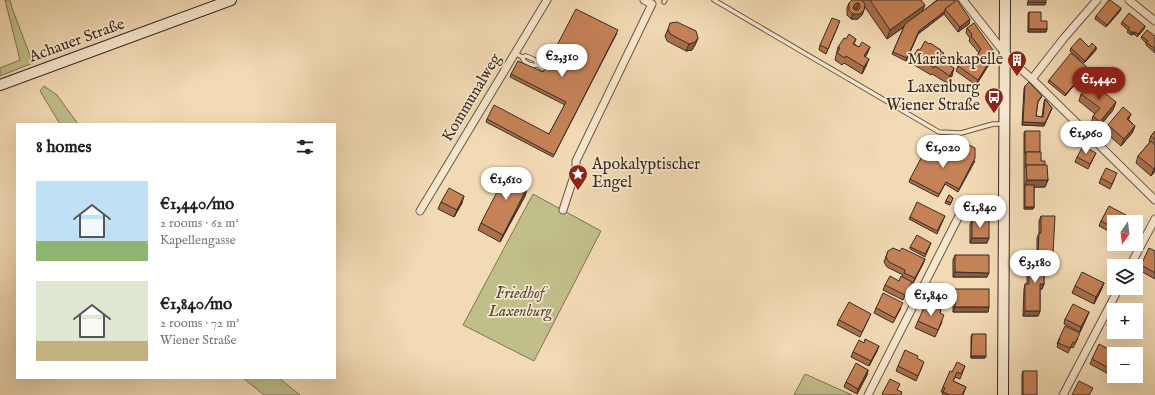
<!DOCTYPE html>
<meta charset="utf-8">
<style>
:root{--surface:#fff;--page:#f2f2f2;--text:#202124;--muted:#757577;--accent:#8f2418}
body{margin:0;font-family:"IM FELL English",serif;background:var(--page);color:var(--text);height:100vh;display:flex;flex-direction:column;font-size:15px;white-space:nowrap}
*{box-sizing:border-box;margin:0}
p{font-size:13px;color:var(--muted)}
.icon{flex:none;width:22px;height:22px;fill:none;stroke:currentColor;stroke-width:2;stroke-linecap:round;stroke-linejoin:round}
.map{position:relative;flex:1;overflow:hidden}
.details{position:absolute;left:16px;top:123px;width:320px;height:256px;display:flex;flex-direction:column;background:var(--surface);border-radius:0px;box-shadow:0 4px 16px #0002}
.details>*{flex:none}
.needle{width:26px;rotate:194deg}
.fabs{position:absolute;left:1107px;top:215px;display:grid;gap:8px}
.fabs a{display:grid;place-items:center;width:36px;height:36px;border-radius:0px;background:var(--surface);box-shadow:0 4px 16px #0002;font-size:20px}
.price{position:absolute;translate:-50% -34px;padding:0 9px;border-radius:14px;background:#fff;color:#222;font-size:13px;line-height:26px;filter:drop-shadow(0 1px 2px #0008)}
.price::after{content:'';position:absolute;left:50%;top:24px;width:12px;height:9px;margin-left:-6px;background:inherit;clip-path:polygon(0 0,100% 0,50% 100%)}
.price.current{background:var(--accent);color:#fff}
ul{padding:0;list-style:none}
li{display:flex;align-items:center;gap:12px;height:100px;padding:0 20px}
li span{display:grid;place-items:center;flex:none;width:112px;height:80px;border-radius:0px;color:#555}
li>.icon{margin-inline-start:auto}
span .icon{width:48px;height:48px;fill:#fffc;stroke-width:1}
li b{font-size:17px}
h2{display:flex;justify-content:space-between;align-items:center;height:48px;padding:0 20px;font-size:17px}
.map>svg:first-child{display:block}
.green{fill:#c0be89;stroke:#7c7458}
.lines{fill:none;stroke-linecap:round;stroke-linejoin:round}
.lane-casing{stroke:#67574a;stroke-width:5.5}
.street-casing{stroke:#67574a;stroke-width:9}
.secondary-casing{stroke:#392b27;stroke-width:12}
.lane{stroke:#f7e7ce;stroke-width:3.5}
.street{stroke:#f7e7ce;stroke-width:7}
.secondary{stroke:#f7e7ce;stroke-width:10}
.wall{fill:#aa704b;stroke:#392b27;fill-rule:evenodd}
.shaded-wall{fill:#8b5b3d;stroke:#392b27}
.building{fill:#c68257;stroke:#392b27;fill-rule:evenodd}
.labels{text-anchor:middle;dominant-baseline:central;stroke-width:3.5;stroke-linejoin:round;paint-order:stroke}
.street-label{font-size:16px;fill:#392b27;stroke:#f7e7ce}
.poi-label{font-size:16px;fill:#392b27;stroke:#f7e7ce;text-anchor:end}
.park-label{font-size:16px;font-style:italic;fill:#54483b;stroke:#f7e7ce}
</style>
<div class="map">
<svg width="1155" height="395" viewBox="0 0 1155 395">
<rect width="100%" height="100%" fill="#f2dab4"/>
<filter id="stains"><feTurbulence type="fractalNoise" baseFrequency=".005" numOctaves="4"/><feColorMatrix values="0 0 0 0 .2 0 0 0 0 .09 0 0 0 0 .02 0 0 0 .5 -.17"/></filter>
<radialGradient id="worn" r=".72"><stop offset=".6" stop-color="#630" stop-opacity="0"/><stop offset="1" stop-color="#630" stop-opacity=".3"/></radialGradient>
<!-- green -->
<g class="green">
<polygon points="5,0 10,0 12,8 33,63 0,76 0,68 20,60"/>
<polygon points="44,86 57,95 78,124 60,124 40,91"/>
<polygon points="533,194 601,231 534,361 463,325"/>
<polygon points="805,374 852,395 794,395"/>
<polygon points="243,378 279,378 300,395 264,395"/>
</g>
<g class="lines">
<!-- lane casing -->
<g class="lane-casing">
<g id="lane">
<polyline points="714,0 939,132 961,133 993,124 1003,124"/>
<polyline points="664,2 665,0"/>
<path d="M515 53 522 57 524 61C528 64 531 66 537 65"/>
<path d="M522 57 526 56C529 57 533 59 535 60 538 65 537 65 543 69"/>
</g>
</g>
<!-- street casing -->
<g class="street-casing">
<g id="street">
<polyline points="963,0 1000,47 1015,64 1032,79 1155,200"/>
<polyline points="1129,0 1155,21"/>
<polyline points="1032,79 1064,38 1097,0"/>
<polyline points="563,210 576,170 576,161 652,4 644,0"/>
<polyline points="420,211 547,0"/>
<polyline points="1130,266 1155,219"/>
<polyline points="868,395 964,206 1003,206"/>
<polyline points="1063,395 1119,288"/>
</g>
</g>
<!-- secondary casing -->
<g class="secondary-casing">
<g id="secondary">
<polyline points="0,85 231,0"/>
<polyline points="1003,395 1005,0"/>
</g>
</g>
<!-- lane -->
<use href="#lane" class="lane"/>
<!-- street -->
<use href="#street" class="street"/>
<!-- secondary -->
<use href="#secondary" class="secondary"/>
</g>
<!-- wall -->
<g class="wall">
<path d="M852 0H921L922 12 937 0H954L969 24 958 32 944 14 918 34 906 61 892 54 904 27 887 39 865 7 862 15 858 19H851L847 15V8L849 3ZM854 8H857L858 10H855Z"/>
<polygon points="1121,8 1120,11 1106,27 1095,19 1096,16"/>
<polygon points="1029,12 1041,21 1047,29 1046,32 1028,32 1028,14"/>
<polygon points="1122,22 1145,26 1144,29 1137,37 1134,34 1131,35 1127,32 1128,30 1121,24"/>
<polygon points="838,26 826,54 819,50 820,45"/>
<polygon points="967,28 995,53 993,58 976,85 956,71 958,66 973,63 979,53 969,41 970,38 966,33"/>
<polygon points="668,29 698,38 695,45 692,50 686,51 667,41 665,36"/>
<polygon points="617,33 553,157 486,122 487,119 549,134 565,105 510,77 511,74 543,72"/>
<polygon points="1142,36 1155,36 1155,53 1146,45 1146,43 1141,38"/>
<polygon points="846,39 856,39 854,44 859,47 870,47 865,57 866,66 862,74 844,63 842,65 835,60 838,47"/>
<polygon points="1089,47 1096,47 1096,50 1084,63 1070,51 1071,48"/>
<polygon points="920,50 941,51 941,60 952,76 947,83 932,74 931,75 911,63 914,55"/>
<polygon points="1087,70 1065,96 1048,82 1049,80"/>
<polygon points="1025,86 1042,96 1041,98 1038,102 1036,116 1042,117 1044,102 1045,99 1052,108 1044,126 1022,125 1024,89"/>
<polygon points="1081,94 1113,110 1097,129 1091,124 1093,116 1095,114 1079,101"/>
<polygon points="1129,120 1135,126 1132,133 1121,146 1105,132 1108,125"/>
<polygon points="1025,131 1040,152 1041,161 1045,165 1048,180 1045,187 1034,187 1034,207 1033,209 1024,209 1024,133"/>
<polygon points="1155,131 1155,171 1151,176 1136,163 1138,156 1150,142 1149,141 1151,136"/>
<polygon points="1096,153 1088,169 1075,162 1077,157"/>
<polygon points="957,160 975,161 958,192 945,184 938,197 909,182 910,179"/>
<polygon points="1101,178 1115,178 1110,189 1099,183"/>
<polygon points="527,185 526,188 527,188 525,196 500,242 478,230 481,223"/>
<polygon points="949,195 953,198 950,205 945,203"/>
<polygon points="441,202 462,203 454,217 438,209"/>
<polygon points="945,216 937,234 909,219 910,217"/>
<polygon points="1041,216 1053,254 1051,259 1044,259 1044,284 1042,289 1040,289 1040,311 1038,316 1023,316 1024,289 1025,284 1027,284 1027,262 1029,258 1037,257 1037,238 1039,233 1039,221"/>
<polygon points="972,220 987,243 970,243 970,225"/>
<polygon points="1101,221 1114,222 1114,234 1099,226"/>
<polygon points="931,243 925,257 910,249 910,247"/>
<polygon points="888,251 900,251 925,259 913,283 911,282 903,300 883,290 885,285 899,281 903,275 887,267 884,262"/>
<polygon points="1155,251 1155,279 1139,270 1141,265"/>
<polygon points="955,255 987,277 953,277 953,260"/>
<polygon points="1104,283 1101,290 1094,304 1072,293 1075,286"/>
<polygon points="955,289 988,312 953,312 953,294"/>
<polygon points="876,308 901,308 893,323 874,313"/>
<polygon points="1089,312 1080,332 1064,324 1065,319"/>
<polygon points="940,313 942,322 935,337 915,328 918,321"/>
<polygon points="869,318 860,337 837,325 839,320"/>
<polygon points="972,334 986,356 985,358 971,358 971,337"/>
<polygon points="1078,338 1073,348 1071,347 1068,353 1057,347 1058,344 1057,344 1059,339"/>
<polygon points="864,343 877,351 869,366 851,357 853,352"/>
<polygon points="1114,354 1114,373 1112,376 1090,364 1092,359"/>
<polygon points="917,358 922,367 916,381 896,371 898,366"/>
<polygon points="965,366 960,379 955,377 953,381 966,387 963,395 942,395 943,393 941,392 943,387 952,372"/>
<polygon points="868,370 867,375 857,394 844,387 846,382"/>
<polygon points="1023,371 1037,395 1022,395 1022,374"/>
</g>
<!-- shaded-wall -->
<g class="shaded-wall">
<polygon points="1028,2 1046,2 1045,5 1027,5"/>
<polygon points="856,3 859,3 857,8 854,8 852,10 854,5"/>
<polygon points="925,5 921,14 887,39 890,30"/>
<polygon points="1121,8 1120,11 1106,27 1107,25"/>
<polygon points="864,10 862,15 858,19 851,19 853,14"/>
<polygon points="945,11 944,14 918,34 906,61 919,31"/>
<polygon points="970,19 969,24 958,32 960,27"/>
<polygon points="1145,26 1144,29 1137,37 1138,34"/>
<polygon points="1029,29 1047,29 1046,32 1028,32"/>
<polygon points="1131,32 1135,32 1134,34 1131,35"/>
<polygon points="698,38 695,45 692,50 686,51 689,44"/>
<polygon points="870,47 867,54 862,63 864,56"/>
<polygon points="1096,47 1096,50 1084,63 1085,61"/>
<polygon points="995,53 993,58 976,85 978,80"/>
<polygon points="869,59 866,66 862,74 864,67"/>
<polygon points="954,68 952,76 947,83 950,76"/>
<polygon points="1088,68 1087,70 1065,96 1066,94"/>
<polygon points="1116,102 1113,110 1097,129 1100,122"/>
<polygon points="1052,108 1044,126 1022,125 1023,122 1045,123"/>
<polygon points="1131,114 1128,121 1127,119"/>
<polygon points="1135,126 1132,133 1121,146 1124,139"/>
<polygon points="1155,167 1155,171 1151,176 1154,169"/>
<polygon points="1027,180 1048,180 1045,187 1025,187 1025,185"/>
<polygon points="527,188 525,196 500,242 503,235"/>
<polygon points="464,196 462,203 454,217 457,210"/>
<polygon points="1025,207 1034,207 1033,209 1024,209"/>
<polygon points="972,238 989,238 987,243 970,243"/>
<polygon points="1038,254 1053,254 1051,259 1037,259"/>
<polygon points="925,259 923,264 913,283 915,278"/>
<polygon points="955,272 989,273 987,277 953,277"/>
<polygon points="1104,283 1101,290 1094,304 1096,297"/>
<polygon points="1040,284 1044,284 1042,289 1038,289"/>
<polygon points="955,307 989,307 988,312 953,312"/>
<polygon points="1025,311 1040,311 1038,316 1023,316"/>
<polygon points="1089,312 1087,317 1080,332 1081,327"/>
<polygon points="879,346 877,351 869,366 871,361"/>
<polygon points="971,356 986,356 985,358 971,358"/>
<polygon points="868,370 867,375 857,394 858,389"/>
</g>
<!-- building -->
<g class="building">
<path d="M852 0H861L865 4 864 10 860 14H853L849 10V3ZM856 3H859L860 6V8L858 10H855L853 8 854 5Z"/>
<polygon points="870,0 921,0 925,5 890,30"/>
<polygon points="938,0 954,0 955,2 945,9 945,11 919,31 907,58 893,52 905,24"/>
<polygon points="957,0 970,19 960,27 945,9"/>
<rect x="1028" y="0" width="18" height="2"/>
<polygon points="1109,0 1110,0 1121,8 1107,25 1096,16"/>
<polygon points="576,9 618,30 554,155 487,119 494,105 549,134 566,102 511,74 518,61 543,72"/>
<polygon points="1029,12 1041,12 1041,21 1047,21 1047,29 1029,29"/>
<polygon points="1129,13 1145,26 1138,34 1135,32 1131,32 1128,30 1130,28 1122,22"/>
<polygon points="832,18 840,21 828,49 820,45"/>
<polygon points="677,22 696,31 698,38 695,42 689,44 670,34 668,29 670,23"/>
<polygon points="974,23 995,53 978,80 958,66 963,57 973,63 981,49 971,36 972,34 967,28"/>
<polygon points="1147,30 1155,36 1155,49 1146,42 1148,41 1142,36"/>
<polygon points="849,34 856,39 853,44 859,47 862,42 870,47 864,56 869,59 864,67 846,56 845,58 837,53 840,48 838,47 844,38 846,39"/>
<polygon points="1080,38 1089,47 1092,43 1096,47 1085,61 1071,48"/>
<polygon points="925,41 929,44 930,43 941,50 940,51 944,53 940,60 954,68 950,76 935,66 934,68 914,55 918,49 920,50"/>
<polygon points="1071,53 1088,68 1066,94 1049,80"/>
<polygon points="1029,82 1042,96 1038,101 1036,116 1043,117 1045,99 1052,108 1045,123 1023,122 1025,86"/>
<polygon points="1091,82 1116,102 1100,122 1093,116 1100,108 1081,94"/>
<polygon points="1123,107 1131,114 1127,119 1135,126 1124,139 1108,125"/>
<polygon points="1025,131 1040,131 1040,152 1026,152 1025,154"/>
<polygon points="1155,131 1155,140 1151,136"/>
<polygon points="1151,141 1155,145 1155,167 1154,169 1138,156"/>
<polygon points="928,145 957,160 962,150 969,145 975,148 975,158 959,189 946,182 939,194 910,179"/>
<polygon points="1083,146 1096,153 1090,164 1077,157"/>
<polygon points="1026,152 1041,152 1041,161 1045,161 1045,165 1026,165 1026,168"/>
<polygon points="1026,165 1047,165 1048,180 1027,180"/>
<polygon points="510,167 530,178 525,187 527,188 503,235 481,223"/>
<polygon points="1106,168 1117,173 1112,184 1101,178"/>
<rect x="1025" y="185" width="9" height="22"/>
<polygon points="449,188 464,196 457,210 441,202"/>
<polygon points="949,195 953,198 951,203 946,201"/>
<polygon points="917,202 945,216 937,231 910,217"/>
<polygon points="1109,206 1137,221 1136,223 1136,222 1114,222 1114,228 1101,221"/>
<polygon points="1041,216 1055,216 1053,254 1038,254 1039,233 1041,233"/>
<rect x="972" y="220" width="17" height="18"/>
<polygon points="917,235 931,243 925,254 910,247"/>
<polygon points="893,248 900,251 902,248 925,259 915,278 904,273 905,270 889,262 886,257 888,251"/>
<polygon points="1149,248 1155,251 1155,273 1141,265"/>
<polygon points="955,255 989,255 989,273 955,272"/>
<polygon points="1044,257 1044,284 1040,284 1040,311 1025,311 1025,284 1029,284 1029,258"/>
<polygon points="1082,272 1104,283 1096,297 1075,286"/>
<polygon points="890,276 899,281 901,276 912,282 905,295 885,285"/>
<rect x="955" y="289" width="34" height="18"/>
<polygon points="883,293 903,303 895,318 876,308"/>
<polygon points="849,302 871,314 862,332 839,320"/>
<polygon points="926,303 941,310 940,313 944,315 938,330 918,321"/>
<polygon points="1073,304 1089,312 1081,327 1065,319"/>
<polygon points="1065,326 1080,333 1075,343 1073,342 1070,348 1058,343 1060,339 1059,339"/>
<polygon points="972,334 986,334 986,356 971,356"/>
<polygon points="865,339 879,346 871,361 853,352 859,340 864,343"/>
<polygon points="1099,344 1118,354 1114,354 1114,371 1092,359"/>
<polygon points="905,350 918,356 917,358 924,362 918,376 898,366"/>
<polygon points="957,362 965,366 961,374 957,372 953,381 966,387 962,395 948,395 948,394 943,392 945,388 943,387 950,371 952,372"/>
<polygon points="856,363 868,370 858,389 846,382"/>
<rect x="1023" y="371" width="14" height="24"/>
<polygon points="890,379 900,384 897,390 902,392 901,395 883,395 882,394"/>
<polygon points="1079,381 1093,388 1089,395 1072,395"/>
</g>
<!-- icons -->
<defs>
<g id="building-pin" transform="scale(1)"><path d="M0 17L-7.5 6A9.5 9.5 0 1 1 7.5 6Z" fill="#8f2418" stroke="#f7e7ce"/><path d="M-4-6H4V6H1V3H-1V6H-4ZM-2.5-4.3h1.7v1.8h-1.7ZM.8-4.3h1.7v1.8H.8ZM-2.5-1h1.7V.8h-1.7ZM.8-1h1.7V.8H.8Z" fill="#fff"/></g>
<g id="bus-pin" transform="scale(1)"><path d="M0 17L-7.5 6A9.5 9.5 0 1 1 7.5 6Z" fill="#8f2418" stroke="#f7e7ce"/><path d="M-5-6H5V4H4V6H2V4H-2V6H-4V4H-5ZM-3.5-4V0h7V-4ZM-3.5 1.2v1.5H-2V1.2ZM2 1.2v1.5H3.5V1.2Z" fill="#fff"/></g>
<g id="sight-pin" transform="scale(1)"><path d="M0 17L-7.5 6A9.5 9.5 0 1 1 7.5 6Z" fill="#8f2418" stroke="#f7e7ce"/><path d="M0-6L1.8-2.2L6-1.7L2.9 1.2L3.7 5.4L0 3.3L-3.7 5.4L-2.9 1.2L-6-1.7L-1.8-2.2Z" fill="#fff"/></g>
</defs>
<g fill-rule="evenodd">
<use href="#building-pin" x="1017" y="60"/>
<use href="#bus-pin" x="994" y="97"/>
<use href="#sight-pin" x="578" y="174"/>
</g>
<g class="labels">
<!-- street labels -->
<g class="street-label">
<text transform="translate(77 41) rotate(-20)">Achauer Straße</text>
<text transform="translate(472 98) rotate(-59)">Kommunalweg</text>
</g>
<!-- poi labels -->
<g class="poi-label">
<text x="1003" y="60">Marienkapelle</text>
<text x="980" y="88">Laxenburg<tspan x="980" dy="18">Wiener Straße</tspan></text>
<text x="592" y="165" text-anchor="start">Apokalyptischer<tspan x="592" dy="18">Engel</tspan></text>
</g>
<!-- park labels -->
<g class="park-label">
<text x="520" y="294">Friedhof<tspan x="520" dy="18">Laxenburg</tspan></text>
</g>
</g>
<rect width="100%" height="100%" filter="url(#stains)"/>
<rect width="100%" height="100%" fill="url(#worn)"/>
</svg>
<div class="fabs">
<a><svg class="needle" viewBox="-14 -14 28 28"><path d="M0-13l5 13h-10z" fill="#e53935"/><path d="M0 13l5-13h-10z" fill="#757577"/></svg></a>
<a><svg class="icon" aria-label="layers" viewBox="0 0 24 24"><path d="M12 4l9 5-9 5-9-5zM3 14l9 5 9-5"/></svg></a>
<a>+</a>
<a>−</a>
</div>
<b class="price" style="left:562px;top:78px">€2,310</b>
<b class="price current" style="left:1099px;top:101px">€1,440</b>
<b class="price" style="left:1086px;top:155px">€1,960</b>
<b class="price" style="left:943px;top:169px">€1,020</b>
<b class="price" style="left:506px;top:201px">€1,610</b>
<b class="price" style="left:980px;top:229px">€1,840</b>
<b class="price" style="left:1035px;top:284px">€3,180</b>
<b class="price" style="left:931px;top:317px">€1,840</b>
<section class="details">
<h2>8 homes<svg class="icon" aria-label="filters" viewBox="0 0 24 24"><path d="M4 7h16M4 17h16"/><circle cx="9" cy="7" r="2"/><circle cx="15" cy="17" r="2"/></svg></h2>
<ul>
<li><span style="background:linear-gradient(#bfe0f5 75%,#8fb573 0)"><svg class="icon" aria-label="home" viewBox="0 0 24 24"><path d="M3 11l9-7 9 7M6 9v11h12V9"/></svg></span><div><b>€1,440/mo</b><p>2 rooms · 62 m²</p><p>Kapellengasse</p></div></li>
<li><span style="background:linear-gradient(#dfe7d0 75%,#c2b280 0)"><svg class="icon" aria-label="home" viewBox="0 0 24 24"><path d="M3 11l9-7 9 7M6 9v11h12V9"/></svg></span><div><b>€1,840/mo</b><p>2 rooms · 72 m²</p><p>Wiener Straße</p></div></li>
</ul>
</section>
</div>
